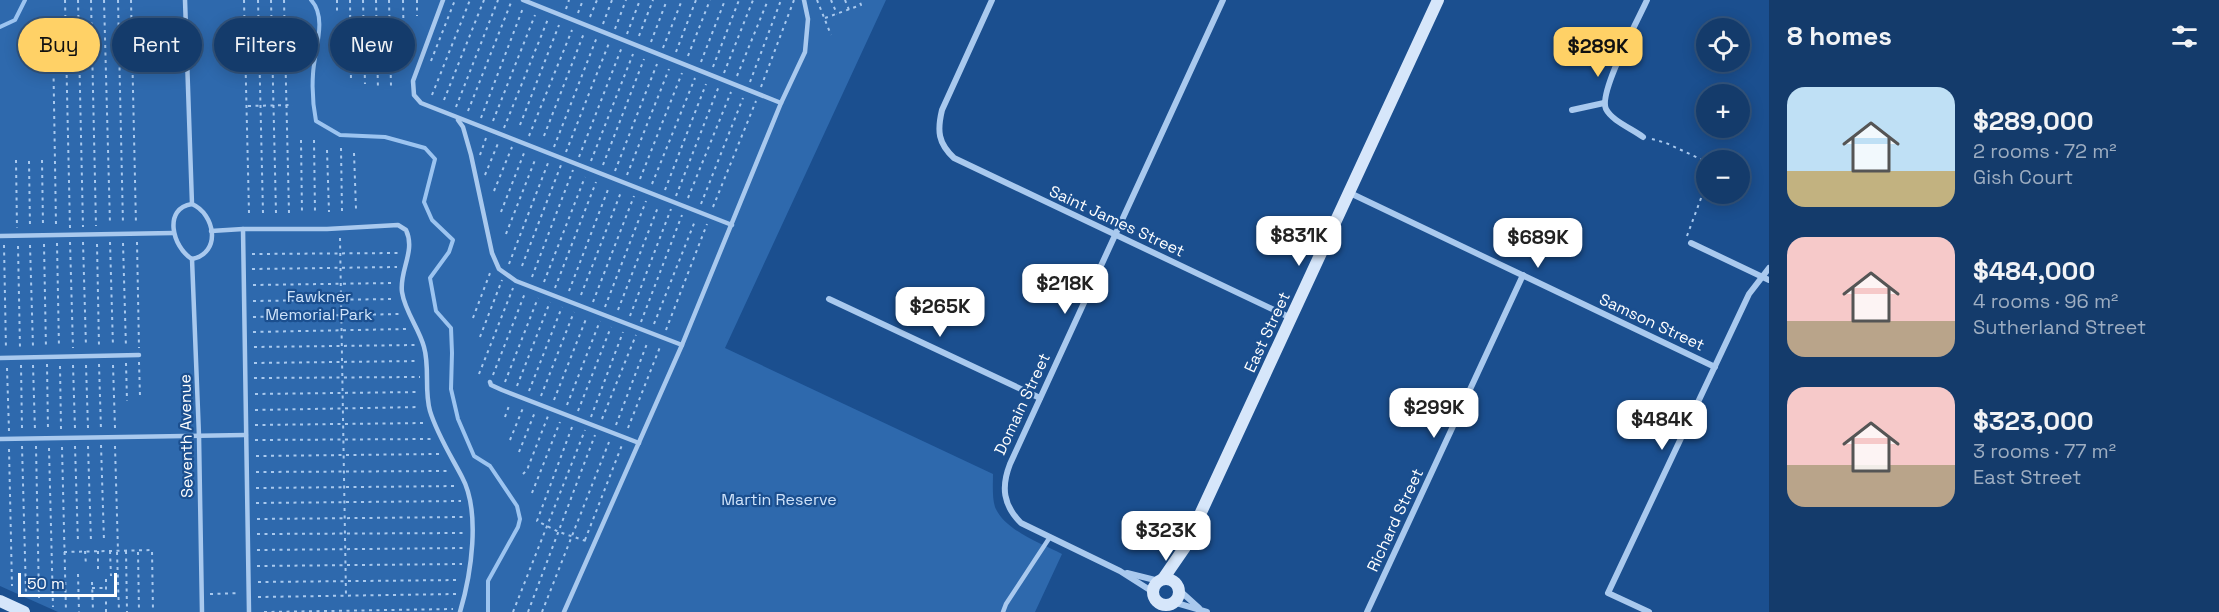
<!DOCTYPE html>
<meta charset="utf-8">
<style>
:root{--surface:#143b6b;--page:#1d4271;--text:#f1f3f6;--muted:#9dadc1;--line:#33557e;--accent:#ffd166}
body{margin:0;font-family:"Space Grotesk",sans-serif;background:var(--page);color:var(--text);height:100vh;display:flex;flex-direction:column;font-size:22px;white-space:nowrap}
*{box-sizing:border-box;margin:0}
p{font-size:20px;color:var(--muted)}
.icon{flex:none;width:33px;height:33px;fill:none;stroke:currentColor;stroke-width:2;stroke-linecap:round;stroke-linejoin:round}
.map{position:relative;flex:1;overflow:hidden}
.details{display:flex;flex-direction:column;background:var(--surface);width:450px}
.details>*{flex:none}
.banner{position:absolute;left:18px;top:18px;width:570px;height:54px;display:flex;gap:12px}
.tools{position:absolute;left:1696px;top:18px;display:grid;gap:12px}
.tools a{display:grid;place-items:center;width:54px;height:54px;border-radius:50%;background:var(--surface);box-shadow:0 3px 15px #0003,0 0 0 2px var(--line);font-size:30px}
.scale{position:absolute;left:18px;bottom:15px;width:99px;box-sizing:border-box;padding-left:6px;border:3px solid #fff;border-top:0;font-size:16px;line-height:21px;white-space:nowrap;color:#fff;-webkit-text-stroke:4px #1b4f8f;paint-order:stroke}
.price{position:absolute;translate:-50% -51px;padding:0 14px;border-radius:12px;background:#fff;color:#222;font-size:20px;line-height:39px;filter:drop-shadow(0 2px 3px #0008)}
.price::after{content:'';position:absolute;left:50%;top:36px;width:18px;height:14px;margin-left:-9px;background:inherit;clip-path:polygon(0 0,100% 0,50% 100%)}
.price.active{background:var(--accent);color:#111}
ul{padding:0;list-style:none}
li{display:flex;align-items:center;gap:18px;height:150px;padding:0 18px}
li span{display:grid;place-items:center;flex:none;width:168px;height:120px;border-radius:18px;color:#555}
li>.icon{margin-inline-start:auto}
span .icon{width:72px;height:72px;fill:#fffc;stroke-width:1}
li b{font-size:26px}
h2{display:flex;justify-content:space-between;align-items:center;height:72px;padding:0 18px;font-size:26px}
.tag{padding:0 21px;border-radius:27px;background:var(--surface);box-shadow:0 3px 15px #0003,0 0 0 2px var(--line);font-size:21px;line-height:54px}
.tag.active{background:var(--accent);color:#111}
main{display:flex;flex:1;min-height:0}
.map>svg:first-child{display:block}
.green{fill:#2e69ad}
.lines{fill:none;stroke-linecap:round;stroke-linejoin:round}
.stream{stroke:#9cc4f0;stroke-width:4}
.path{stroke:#a9c9ee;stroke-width:2;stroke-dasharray:3 4.5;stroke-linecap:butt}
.lane{stroke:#a9c9ee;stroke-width:4.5}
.street{stroke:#a9c9ee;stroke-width:6}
.secondary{stroke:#d6e6fa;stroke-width:12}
.labels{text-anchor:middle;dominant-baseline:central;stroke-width:4.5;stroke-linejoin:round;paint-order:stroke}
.street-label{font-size:16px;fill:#fff;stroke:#1b4f8f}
.park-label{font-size:16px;fill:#cfe3fa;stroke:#1b4f8f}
</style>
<main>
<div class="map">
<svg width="1769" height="612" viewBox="0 0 1769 612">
<rect width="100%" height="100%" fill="#1b4f8f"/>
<!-- green -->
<path class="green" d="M0 0H886L725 348 993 474C993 484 992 498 995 507 1004 530 1042 544 1062 554L1035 612H58L0 586Z"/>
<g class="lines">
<!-- stream -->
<g class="stream">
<path d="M311 0C328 18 314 51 313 74 312 89 313 106 316 121L340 135 385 137 425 148 435 159 424 202 432 220 453 240 449 252 430 278 436 311 451 328 452 353 451 389 458 419 474 456 490 466 517 506 520 519 518 527 488 581V612"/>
<polyline points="0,27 15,20 25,0"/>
</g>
<!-- path -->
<g class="path">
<polyline points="65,0 70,228"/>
<polyline points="78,0 83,227"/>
<polyline points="91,0 96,226"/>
<polyline points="104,0 110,224"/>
<polyline points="118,0 123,225"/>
<polyline points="131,0 136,225"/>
<polyline points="244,0 249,213"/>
<polyline points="258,0 263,213"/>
<polyline points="271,0 276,213"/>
<polyline points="284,0 289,213"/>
<polyline points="337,0 337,12"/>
<polyline points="350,0 351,81"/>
<polyline points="363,0 365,84"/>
<polyline points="376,0 378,90"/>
<polyline points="389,0 391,86"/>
<polyline points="403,0 404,54"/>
<polyline points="417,0 417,16"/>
<polyline points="817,0 831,35"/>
<polyline points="831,0 837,14"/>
<polyline points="845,0 849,10"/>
<polyline points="566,9 569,0"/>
<polyline points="578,13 583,0"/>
<polyline points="590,17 597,0"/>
<polyline points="825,18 861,5 859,0"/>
<polyline points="603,24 612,0"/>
<polyline points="350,26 377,23 406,23"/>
<polyline points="615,29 626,0"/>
<polyline points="627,34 640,0"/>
<polyline points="639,36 653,0"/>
<polyline points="53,41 56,225"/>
<polyline points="651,42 667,0"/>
<polyline points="663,48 682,0"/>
<polyline points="676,52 696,0"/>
<polyline points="688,56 710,0"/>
<polyline points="431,61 455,0"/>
<polyline points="701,62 725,0"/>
<polyline points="713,67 739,0"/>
<polyline points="724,73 753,0"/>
<polyline points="737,76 768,0"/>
<polyline points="750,82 781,0"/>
<polyline points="761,87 794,0"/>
<polyline points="432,95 470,0"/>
<polyline points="444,100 484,0"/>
<polyline points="248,106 293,105"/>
<polyline points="456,107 498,0"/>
<polyline points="468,111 512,0"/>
<polyline points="481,118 523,8"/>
<polyline points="493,121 535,15"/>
<polyline points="520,125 559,25"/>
<polyline points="504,128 548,19"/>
<polyline points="529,136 572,30"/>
<polyline points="544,136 584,33"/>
<polyline points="1652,139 1666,143 1707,162"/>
<polyline points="301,140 302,213"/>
<polyline points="314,140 315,212"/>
<polyline points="554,147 597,37"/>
<polyline points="341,148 342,211"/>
<polyline points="327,150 329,212"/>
<polyline points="566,152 609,43"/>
<polyline points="354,153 356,209"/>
<polyline points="480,155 486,138"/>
<polyline points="579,157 622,47"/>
<polyline points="16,160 17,228"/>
<polyline points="42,160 43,226"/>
<polyline points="29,161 30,227"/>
<polyline points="591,161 633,54"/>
<polyline points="603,165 644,59"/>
<polyline points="615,171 657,64"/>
<polyline points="485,175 499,141"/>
<polyline points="627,175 669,69"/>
<polyline points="640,179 682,73"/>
<polyline points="652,184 695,78"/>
<polyline points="665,190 706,84"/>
<polyline points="494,191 512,147"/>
<polyline points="676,196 719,86"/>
<polyline points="688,198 731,92"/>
<polyline points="701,204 743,98"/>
<polyline points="713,207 756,101"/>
<polyline points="501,212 524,153"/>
<polyline points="506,234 535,160"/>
<polyline points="1687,236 1707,182"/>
<polyline points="340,238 346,596"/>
<polyline points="70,242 73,348"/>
<polyline points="83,242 86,347"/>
<polyline points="110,242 113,347"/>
<polyline points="137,242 139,348"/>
<polyline points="57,243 59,348"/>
<polyline points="123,243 126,348"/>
<polyline points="44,244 46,349"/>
<polyline points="97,244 99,346"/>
<polyline points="4,245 6,350"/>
<polyline points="30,245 33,347"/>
<polyline points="18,246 20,348"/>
<polyline points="252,254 399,253"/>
<polyline points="509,264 548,163"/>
<polyline points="522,266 561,165"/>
<polyline points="252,269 397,267"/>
<polyline points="532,277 573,170"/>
<polyline points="544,282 585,177"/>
<polyline points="253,285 394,283"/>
<polyline points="555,288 596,182"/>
<polyline points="569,291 609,187"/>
<polyline points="581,295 621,192"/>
<polyline points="253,301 394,299"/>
<polyline points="593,302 634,196"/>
<polyline points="605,307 646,201"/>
<polyline points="618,310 658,207"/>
<polyline points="630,316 671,209"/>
<polyline points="253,317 401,314"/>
<polyline points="473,318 490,273"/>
<polyline points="641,322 682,215"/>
<polyline points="654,324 695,221"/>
<polyline points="666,330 707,224"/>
<polyline points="253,332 407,329"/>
<polyline points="480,337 502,280"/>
<polyline points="254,347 416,345"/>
<polyline points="139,362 140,396"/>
<polyline points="126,363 127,401"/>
<polyline points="254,363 419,361"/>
<polyline points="47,364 48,430"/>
<polyline points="99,364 101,430"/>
<polyline points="21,365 22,429"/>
<polyline points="33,365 35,431"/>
<polyline points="73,365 75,429"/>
<polyline points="86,365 88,428"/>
<polyline points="113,365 115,428"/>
<polyline points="60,366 61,429"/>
<polyline points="7,368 9,431"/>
<polyline points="479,374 513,288"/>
<polyline points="493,375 525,293"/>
<polyline points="254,378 420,377"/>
<polyline points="505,382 538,298"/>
<polyline points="517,386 550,302"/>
<polyline points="529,391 562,307"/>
<polyline points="255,394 420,392"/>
<polyline points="541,396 574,312"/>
<polyline points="554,400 586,319"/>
<polyline points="567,405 600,321"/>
<polyline points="255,410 420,407"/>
<polyline points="578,411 611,327"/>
<polyline points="505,417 510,403"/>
<polyline points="591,417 623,332"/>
<polyline points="602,419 636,335"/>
<polyline points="255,425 426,423"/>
<polyline points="616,425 648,341"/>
<polyline points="572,427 537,521 559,532 586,541"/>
<polyline points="628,428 660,347"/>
<polyline points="255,440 433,439"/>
<polyline points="510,440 523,408"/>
<polyline points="101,445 104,541"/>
<polyline points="22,446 26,594"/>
<polyline points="36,446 39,598"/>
<polyline points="75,446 78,543"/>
<polyline points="88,446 91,542"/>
<polyline points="115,446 118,551"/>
<polyline points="62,447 66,612"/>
<polyline points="49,448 53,607"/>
<polyline points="9,449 12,586"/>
<polyline points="519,452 535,412"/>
<polyline points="256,456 439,454"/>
<polyline points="256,472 448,471"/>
<polyline points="523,474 527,470 548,416"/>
<polyline points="256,488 457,486"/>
<polyline points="532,493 560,422"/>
<polyline points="256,503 461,501"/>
<polyline points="257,519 464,517"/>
<polyline points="257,534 464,533"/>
<polyline points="585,540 622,445"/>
<polyline points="257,550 465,548"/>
<polyline points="85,551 86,565"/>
<polyline points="98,551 98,571"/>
<polyline points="110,551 111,576"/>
<polyline points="126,551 127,612"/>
<polyline points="64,552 152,550 153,612"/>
<polyline points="117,552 119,612"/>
<polyline points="138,552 139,612"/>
<polyline points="257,566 462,564"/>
<polyline points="78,574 79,612"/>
<polyline points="92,582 93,612"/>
<polyline points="258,582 459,580"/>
<polyline points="92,588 106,588"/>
<polyline points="210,594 240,593"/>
<polyline points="258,597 456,594"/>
<polyline points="106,612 106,579"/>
<polyline points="264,612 453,609"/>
<polyline points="513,612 585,430"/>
<polyline points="528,612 595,435"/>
<polyline points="542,612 609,442"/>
</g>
<!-- lane -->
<g class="lane">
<polyline points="185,0 192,204"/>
<polyline points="443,0 413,81 414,95 421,103 732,225"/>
<polyline points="523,0 781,103"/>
<polyline points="458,120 463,127 471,155 492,253 499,269 516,281 682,345"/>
<path d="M192 204C215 214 222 253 192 259 172 247 163 208 192 204Z"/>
<polyline points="243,229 249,612"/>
<path d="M211 231 243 229H327L398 225 406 230C416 251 399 271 402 292 405 312 419 328 424 347 430 368 424 390 430 411 437 434 451 456 462 477 481 512 471 575 460 612"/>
<polyline points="0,236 173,233"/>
<polyline points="192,259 199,436 202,612"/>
<polyline points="0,358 139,355"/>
<polyline points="490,382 491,385 502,390 639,443"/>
<polyline points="0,439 246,435"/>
<polyline points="564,612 682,345 781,103 805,52 808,19 804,0"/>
<polyline points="1003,612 1006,604 1050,537"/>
</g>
<!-- street -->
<g class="street">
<path d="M992 0 942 110C937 131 938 143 954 158L1291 318"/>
<polyline points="1572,110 1604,103"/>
<path d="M1643 137C1633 129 1612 121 1606 109 1598 93 1639 18 1647 0"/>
<polyline points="1350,193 1715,367"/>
<polyline points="1691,243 1769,280"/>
<polyline points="829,299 1040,398"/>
<polyline points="1127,573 1159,581"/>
<polyline points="1178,589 1199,608"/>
<path d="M1153 592 1120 571 1021 523C1003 505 1001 487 1010 464L1223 0"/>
<polyline points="1173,602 1207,612"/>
<polyline points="1367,612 1523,275"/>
<polyline points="1649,612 1608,593 1749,294 1769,268"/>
</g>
<!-- secondary -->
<g class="secondary">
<circle cx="1166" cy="592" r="13"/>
<polyline points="1163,579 1185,547 1438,0"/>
<polyline points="0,601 24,612"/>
</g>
</g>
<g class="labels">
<!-- street labels -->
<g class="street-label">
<text transform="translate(1117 221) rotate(25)">Saint James Street</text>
<text transform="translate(1652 322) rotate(25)">Samson Street</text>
<text transform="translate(1267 332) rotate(-65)">East Street</text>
<text transform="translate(1022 404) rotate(-65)">Domain Street</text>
<text transform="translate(186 436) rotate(-91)">Seventh Avenue</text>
<text transform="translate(1395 520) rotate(-65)">Richard Street</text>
</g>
<!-- park labels -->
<g class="park-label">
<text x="319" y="296">Fawkner<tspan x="319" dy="18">Memorial Park</tspan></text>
<text x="779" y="499">Martin Reserve</text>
</g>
</g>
</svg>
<div class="tools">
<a><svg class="icon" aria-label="locate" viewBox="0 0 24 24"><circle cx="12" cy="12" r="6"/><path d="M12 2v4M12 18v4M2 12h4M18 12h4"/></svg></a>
<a>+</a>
<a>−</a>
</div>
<div class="scale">50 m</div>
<b class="price active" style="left:1598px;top:78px">$289K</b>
<b class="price" style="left:1299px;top:267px">$831K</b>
<b class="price" style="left:1538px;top:269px">$689K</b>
<b class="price" style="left:1065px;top:315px">$218K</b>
<b class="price" style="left:940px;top:338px">$265K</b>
<b class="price" style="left:1434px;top:439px">$299K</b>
<b class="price" style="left:1662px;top:451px">$484K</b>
<b class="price" style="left:1166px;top:562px">$323K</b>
<div class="banner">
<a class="tag active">Buy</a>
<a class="tag">Rent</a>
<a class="tag">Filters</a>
<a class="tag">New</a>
</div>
</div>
<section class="details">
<h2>8 homes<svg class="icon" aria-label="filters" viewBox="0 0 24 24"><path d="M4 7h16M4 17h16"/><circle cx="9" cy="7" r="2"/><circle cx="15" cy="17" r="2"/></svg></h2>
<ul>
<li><span style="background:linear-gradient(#bfe0f5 70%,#c2b280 0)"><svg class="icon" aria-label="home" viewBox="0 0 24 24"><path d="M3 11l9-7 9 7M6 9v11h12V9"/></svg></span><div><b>$289,000</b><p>2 rooms · 72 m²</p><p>Gish Court</p></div></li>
<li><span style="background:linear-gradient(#f6c9c9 70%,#b9a48a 0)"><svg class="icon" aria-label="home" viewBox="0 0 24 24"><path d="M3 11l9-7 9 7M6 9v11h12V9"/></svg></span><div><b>$484,000</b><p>4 rooms · 96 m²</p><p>Sutherland Street</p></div></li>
<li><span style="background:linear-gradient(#f6c9c9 65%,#b9a48a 0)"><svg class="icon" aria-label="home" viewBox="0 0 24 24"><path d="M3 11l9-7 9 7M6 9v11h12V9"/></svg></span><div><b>$323,000</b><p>3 rooms · 77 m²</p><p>East Street</p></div></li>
</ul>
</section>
</main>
